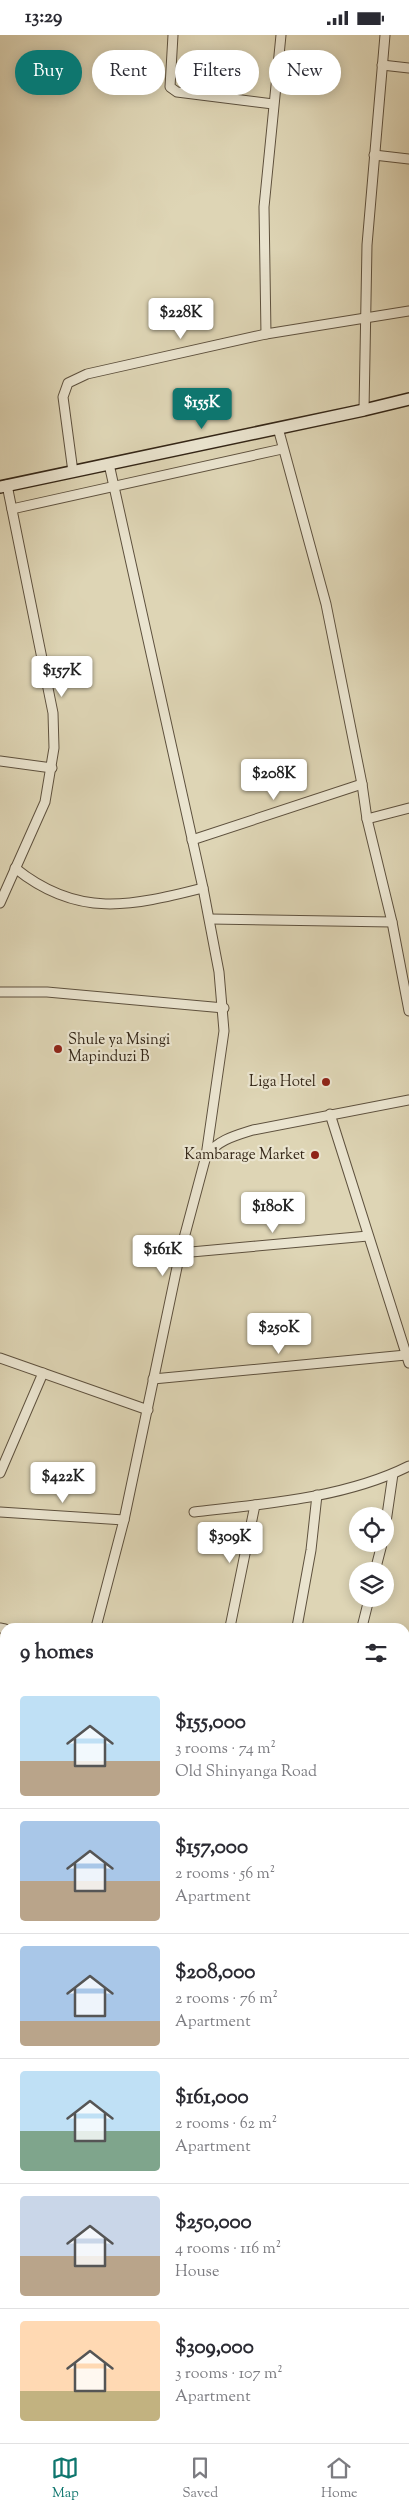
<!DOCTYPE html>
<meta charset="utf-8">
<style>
:root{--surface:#fff;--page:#f7f7f7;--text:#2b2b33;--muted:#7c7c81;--line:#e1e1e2;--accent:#0f766e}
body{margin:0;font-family:"Sorts Mill Goudy",serif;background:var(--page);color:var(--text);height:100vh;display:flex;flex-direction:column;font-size:19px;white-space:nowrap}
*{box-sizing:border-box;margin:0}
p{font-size:16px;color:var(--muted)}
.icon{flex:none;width:28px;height:28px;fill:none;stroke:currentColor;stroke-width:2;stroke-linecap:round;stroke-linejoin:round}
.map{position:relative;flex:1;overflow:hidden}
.sheet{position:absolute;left:0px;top:1588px;width:410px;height:821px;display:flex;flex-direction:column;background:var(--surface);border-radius:15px 15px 0 0;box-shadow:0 2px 12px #0003}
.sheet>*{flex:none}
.banner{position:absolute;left:15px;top:15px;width:380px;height:45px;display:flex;gap:10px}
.buttons{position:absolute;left:349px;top:1472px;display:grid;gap:10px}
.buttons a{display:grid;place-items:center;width:45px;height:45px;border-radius:50%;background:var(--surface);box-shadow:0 2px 12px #0003;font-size:25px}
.price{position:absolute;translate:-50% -42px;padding:0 11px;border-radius:5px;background:#fff;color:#222;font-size:16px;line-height:32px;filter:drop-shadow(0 1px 2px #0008)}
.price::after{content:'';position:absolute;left:50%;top:30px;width:15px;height:11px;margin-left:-8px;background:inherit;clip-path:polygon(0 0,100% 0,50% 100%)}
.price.current{background:var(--accent);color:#fff}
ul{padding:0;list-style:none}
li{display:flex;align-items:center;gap:15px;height:125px;padding:0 20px}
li+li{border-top:1px solid var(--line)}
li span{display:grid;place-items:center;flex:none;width:140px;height:100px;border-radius:5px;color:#555}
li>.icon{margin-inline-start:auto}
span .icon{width:60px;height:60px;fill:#fffc;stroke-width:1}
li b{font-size:21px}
h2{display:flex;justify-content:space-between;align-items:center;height:60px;padding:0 20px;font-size:21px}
.chip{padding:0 18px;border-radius:22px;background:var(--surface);box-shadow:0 2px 12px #0003;font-size:18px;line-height:45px}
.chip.current{background:var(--accent);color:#fff}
.status{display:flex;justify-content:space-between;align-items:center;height:35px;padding:0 25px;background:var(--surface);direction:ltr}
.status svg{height:14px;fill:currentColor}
.menu{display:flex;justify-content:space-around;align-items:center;height:70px;border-top:1px solid var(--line);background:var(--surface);font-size:14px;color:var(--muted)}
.menu a{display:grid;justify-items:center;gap:2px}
.menu .current{color:var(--accent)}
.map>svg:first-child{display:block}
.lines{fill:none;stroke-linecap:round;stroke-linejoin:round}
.minor-casing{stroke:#5e513e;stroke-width:11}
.secondary-casing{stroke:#332516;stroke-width:14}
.minor{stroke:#eae4cf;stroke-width:9}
.secondary{stroke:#eae4cf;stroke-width:11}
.poi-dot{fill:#8f2418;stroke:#eae4cf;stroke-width:2}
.labels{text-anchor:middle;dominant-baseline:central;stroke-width:4.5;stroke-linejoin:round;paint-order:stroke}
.poi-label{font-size:15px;fill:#332516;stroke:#eae4cf;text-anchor:end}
</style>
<div class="status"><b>13:29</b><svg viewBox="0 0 49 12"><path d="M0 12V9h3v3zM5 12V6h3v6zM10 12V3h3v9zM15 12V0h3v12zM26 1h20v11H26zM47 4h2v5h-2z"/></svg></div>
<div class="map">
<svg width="409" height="2408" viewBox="0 0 409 2408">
<rect width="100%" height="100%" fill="#ded5b5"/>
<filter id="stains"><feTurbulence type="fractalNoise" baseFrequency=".004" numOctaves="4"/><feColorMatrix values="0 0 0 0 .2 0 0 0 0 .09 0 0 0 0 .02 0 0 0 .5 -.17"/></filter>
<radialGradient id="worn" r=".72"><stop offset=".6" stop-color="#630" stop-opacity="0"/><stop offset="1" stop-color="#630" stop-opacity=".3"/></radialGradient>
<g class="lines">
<!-- minor casing -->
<g class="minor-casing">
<g id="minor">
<polyline points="173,0 170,52 177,57 273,69"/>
<polyline points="382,30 409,33"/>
<polyline points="374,120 409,124"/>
<polyline points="266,299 264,172 281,0"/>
<polyline points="364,375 367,210 385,0"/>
<polyline points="278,393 326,569 362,749 367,784 392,887 409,976"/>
<polyline points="109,429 203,853 219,937 224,996 206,1121"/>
<polyline points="73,437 63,362 68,348 87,339 266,299 409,276"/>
<polyline points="12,474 282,414"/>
<polyline points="0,726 52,733"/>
<polyline points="367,784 409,773"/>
<polyline points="192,805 362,749"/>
<path d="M15 833C78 884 131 871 203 853"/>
<polyline points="0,868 45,767 54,713 53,678 7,450"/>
<polyline points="210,884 392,887"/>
<polyline points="0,957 47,957 224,973"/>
<polyline points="330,1079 409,1328"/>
<polyline points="180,1218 368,1201"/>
<polyline points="0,1323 148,1375"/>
<polyline points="153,1344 406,1320"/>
<polyline points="0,1438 43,1338"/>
<polyline points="0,1477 124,1485"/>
<path d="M194 1477C264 1469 345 1463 409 1431"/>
<polyline points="385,1494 393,1439"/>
<polyline points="375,1536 382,1509"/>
<path d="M96 1592 124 1485 180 1218 206 1121C218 1105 234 1101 253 1095L409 1065"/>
<polyline points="230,1592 255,1470"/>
<polyline points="297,1592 311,1515 317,1460"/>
<polyline points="362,1592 369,1564"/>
<polyline points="0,1593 5,1594"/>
<polyline points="0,1809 5,1810"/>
<polyline points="405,1811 409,1811"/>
<polyline points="0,1923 5,1924"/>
<polyline points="0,1958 5,1939"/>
<polyline points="405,1987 409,1987"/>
<polyline points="405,2172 409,2170"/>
<polyline points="405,2264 409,2262"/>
<polyline points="0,2339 5,2337"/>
<polyline points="0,2391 5,2389"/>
<polyline points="92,2404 94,2408"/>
<polyline points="183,2404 186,2408"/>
<polyline points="288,2404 291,2408"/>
<polyline points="384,2404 387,2408"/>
</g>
</g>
<!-- secondary casing -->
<g class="secondary-casing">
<polyline id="secondary" points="0,452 364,375 409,364"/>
</g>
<!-- minor -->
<use href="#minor" class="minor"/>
<!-- secondary -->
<use href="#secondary" class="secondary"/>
</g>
<!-- markers -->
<g class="poi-dot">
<circle cx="58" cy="1014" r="5"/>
<circle cx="326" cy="1047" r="5"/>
<circle cx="315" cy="1120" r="5"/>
</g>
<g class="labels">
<!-- poi labels -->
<g class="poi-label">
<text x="68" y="1005" text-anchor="start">Shule ya Msingi<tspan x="68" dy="17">Mapinduzi B</tspan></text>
<text x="316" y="1047">Liga Hotel</text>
<text x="305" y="1120">Kambarage Market</text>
</g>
</g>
<rect width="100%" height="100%" filter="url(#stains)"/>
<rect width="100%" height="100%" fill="url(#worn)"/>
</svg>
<div class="buttons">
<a><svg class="icon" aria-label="locate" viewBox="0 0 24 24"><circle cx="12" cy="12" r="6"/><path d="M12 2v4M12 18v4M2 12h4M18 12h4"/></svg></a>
<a><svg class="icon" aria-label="layers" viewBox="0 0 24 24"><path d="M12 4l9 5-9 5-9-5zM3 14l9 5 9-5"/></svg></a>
</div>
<b class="price" style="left:181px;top:305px">$228K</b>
<b class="price current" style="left:202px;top:395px">$155K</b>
<b class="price" style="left:62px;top:663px">$157K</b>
<b class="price" style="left:274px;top:766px">$208K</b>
<b class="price" style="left:273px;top:1199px">$180K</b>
<b class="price" style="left:163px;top:1242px">$161K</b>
<b class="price" style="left:279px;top:1320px">$250K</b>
<b class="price" style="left:63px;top:1469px">$422K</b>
<b class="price" style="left:230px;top:1529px">$309K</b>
<div class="banner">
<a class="chip current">Buy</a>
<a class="chip">Rent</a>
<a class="chip">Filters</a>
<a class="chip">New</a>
</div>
<section class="sheet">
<h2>9 homes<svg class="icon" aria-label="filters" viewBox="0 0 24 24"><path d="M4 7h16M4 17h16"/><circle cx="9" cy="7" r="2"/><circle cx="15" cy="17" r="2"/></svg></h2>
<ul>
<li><span style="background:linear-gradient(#bfe0f5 65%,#b9a48a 0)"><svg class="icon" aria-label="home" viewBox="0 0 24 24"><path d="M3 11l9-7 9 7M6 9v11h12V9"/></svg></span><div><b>$155,000</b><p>3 rooms · 74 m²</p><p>Old Shinyanga Road</p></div></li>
<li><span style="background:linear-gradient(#a9c7e8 60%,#b9a48a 0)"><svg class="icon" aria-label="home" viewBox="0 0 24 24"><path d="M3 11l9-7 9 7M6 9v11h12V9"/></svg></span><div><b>$157,000</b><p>2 rooms · 56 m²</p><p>Apartment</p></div></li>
<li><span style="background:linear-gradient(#a9c7e8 75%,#b9a48a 0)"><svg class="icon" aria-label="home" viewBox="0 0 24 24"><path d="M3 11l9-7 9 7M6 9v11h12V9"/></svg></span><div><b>$208,000</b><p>2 rooms · 76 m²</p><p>Apartment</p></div></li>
<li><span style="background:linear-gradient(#bfe0f5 60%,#7fa58c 0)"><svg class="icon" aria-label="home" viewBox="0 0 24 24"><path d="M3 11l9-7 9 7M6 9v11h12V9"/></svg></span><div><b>$161,000</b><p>2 rooms · 62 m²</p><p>Apartment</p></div></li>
<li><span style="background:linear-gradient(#c9d6e8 60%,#b9a48a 0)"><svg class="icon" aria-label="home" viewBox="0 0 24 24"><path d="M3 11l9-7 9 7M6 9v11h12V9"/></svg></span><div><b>$250,000</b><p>4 rooms · 116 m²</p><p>House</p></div></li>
<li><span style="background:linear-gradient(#ffd9b3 70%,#c2b280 0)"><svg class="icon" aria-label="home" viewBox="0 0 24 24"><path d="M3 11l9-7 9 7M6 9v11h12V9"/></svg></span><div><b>$309,000</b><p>3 rooms · 107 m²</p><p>Apartment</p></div></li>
</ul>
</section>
</div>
<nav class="menu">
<a class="current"><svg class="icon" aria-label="map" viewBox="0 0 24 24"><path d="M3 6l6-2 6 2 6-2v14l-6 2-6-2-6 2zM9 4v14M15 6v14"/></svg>Map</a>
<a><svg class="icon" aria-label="saved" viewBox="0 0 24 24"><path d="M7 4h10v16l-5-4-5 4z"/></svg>Saved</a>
<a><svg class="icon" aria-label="home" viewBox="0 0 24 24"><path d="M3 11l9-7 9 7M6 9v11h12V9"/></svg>Home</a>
</nav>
